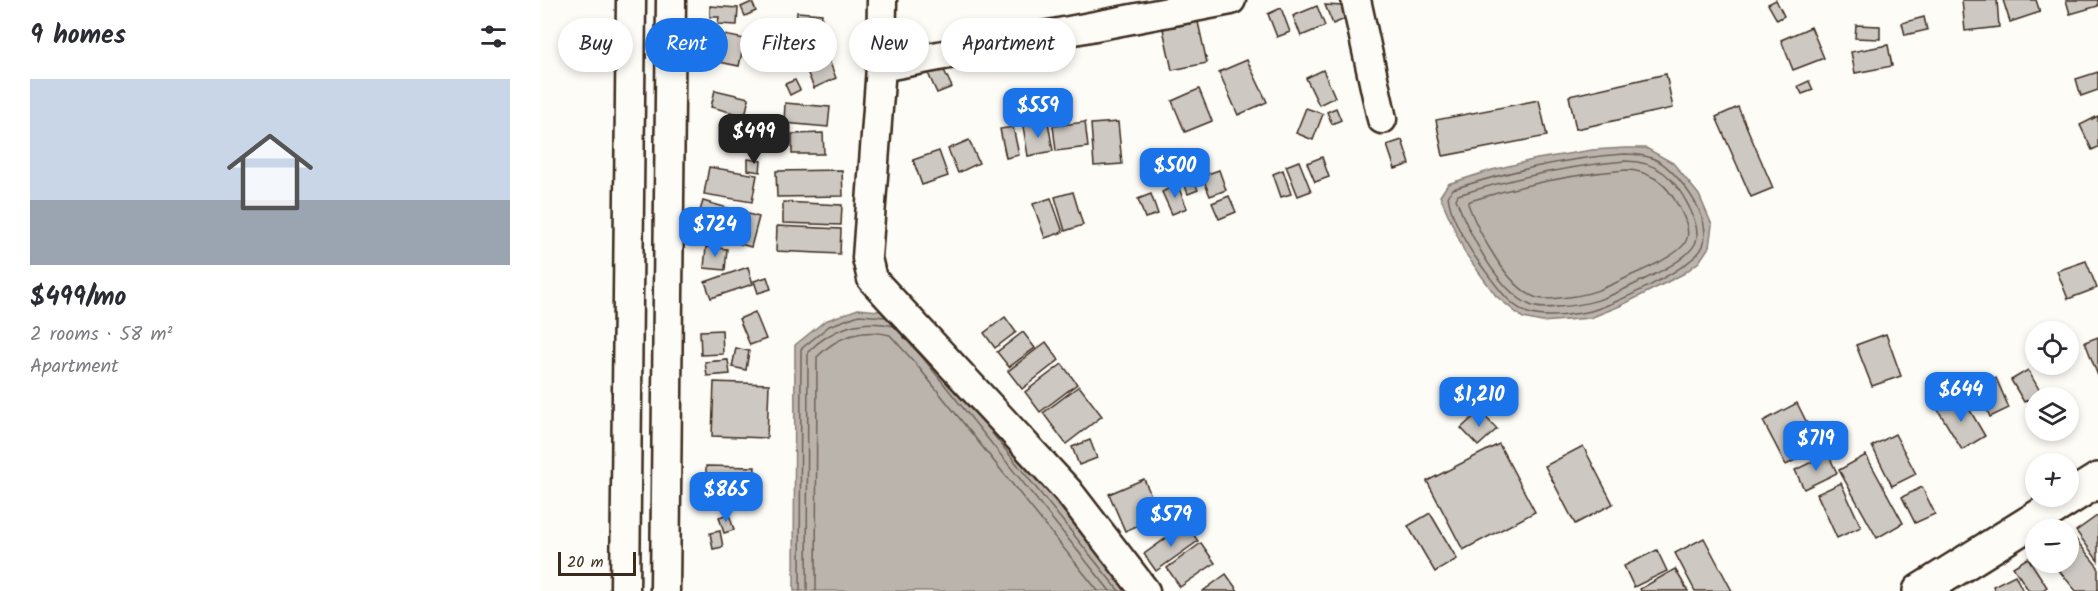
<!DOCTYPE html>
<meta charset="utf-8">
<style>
:root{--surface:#fff;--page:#f7f7f7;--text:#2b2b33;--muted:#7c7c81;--accent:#1a73e8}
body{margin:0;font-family:Kalam,sans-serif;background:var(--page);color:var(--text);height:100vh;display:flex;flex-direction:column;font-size:22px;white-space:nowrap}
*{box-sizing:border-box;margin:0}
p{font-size:20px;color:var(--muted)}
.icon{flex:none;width:33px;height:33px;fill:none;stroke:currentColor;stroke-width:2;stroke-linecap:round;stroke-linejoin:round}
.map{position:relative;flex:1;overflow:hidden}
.sheet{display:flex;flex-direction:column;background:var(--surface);width:540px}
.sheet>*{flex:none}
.hud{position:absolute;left:18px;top:18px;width:570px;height:54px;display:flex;gap:12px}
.controls{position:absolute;left:1485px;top:321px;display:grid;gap:12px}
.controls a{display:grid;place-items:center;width:54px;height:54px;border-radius:50%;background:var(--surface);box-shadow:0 3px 9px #0003;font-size:30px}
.scale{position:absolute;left:18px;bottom:15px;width:78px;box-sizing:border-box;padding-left:6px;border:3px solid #3b2a1e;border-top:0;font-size:16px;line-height:21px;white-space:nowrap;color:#3b2a1e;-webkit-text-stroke:4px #fdfcf7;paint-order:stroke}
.price{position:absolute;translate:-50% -51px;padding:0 14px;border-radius:12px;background:var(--accent);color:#fff;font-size:20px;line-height:39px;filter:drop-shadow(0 2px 3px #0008)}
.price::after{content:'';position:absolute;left:50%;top:36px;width:18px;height:14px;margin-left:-9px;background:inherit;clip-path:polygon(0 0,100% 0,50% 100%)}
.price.current{background:#222;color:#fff}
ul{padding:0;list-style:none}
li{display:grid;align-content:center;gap:12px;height:318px;padding:0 30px}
li span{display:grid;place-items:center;height:186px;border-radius:0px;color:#555}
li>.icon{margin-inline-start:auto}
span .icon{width:108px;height:108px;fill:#fffc;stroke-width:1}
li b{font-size:26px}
h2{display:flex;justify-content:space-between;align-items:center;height:72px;padding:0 30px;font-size:26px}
.tag{padding:0 21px;border-radius:27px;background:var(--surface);box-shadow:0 3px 9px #0003;font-size:21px;line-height:54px}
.tag.current{background:var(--accent);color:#fff}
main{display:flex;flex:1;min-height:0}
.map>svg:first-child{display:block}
.water{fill:#bbb4ad;stroke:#887d74;stroke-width:1.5}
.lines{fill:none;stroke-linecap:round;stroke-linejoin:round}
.shore{stroke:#6e6157;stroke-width:1.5}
.building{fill:#cdc8c2;stroke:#3b2a1e;stroke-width:1.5}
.minor-casing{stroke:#3b2a1e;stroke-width:33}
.secondary-casing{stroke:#3b2a1e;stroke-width:38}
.minor{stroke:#fdfcf7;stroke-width:28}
.secondary{stroke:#fdfcf7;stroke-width:33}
</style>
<main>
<section class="sheet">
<h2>9 homes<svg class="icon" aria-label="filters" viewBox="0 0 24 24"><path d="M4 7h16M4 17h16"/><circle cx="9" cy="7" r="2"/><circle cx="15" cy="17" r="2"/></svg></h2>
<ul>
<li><span style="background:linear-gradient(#c9d6e8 65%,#9aa5b1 0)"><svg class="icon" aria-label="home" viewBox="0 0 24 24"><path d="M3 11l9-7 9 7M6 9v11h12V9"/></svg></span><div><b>$499/mo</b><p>2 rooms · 58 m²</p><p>Apartment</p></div></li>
</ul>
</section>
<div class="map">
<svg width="1558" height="591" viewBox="0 0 1558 591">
<rect width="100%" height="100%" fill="#fdfcf7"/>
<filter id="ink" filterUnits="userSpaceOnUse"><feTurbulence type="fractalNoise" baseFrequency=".0167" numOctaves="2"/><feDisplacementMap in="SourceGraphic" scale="12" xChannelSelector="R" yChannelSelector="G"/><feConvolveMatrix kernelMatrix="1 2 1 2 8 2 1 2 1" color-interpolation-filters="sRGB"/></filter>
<g filter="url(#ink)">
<!-- water -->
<g class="water">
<polygon points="1085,148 1106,148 1133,163 1159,195 1172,225 1169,247 1159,262 1143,274 1080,306 1050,318 1002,322 983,318 956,296 925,253 900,196 908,184 952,170 997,159 1052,150"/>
<polygon points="318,309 360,313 393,349 587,591 254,591 255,345 285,321"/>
</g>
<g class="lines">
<!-- shore -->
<g class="shore">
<path d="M1085 154C1116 154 1127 164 1145 187 1157 203 1170 225 1163 246 1155 267 1069 308 1046 312 1029 315 1005 319 988 313 967 305 951 278 938 261 927 246 909 214 908 195L913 189C971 171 1025 158 1085 154Z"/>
<path d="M1085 161C1099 161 1112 164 1124 173 1139 185 1164 225 1155 244 1146 261 1111 276 1095 284 1065 299 1050 305 1017 307 1008 308 998 309 990 305 957 290 928 231 916 199L918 195C973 178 1027 166 1085 161Z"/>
<path d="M1086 170C1098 170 1106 173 1116 179 1130 188 1154 225 1146 241 1140 254 1106 269 1092 275 1066 288 1049 296 1019 298 1012 299 1004 300 997 298 968 289 938 231 928 204L930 201C981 185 1032 174 1086 170Z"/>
<polyline points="452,433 579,591"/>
<polyline points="260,591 261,349 289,326 319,315 346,317"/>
<path d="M267 591 268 352C291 328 322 318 354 326L383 358 570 591"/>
<path d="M276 591 277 357C297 336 323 328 350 335L376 364 558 591"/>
</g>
</g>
<!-- building -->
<g class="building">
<polygon points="1236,0 1244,16 1237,20 1228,4"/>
<polygon points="1422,0 1457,0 1459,27 1425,31"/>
<polygon points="1463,0 1496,0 1500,12 1470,22"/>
<polygon points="1526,0 1558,0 1558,6 1530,14"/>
<polygon points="212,2 216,11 205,16 201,7"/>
<polygon points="785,5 803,6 805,19 793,24"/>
<polygon points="170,6 198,8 197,25 178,24 179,17 170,17"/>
<polygon points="777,6 785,26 761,36 753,16"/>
<polygon points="741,8 750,32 737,37 728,14"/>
<polygon points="257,12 282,14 281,30 256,27"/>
<polygon points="1384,17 1387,30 1365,35 1362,23"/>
<polygon points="658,22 667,63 632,70 623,29"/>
<polygon points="1316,25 1340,26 1340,39 1315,38"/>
<polygon points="1271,27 1284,58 1253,70 1241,40"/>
<polygon points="169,32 205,39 199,66 164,59"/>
<polygon points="248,35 287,36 286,57 247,55"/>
<polygon points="1348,45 1352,66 1315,73 1311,52"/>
<polygon points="289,60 296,78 274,88 266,69"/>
<polygon points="707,60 727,102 698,115 679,72"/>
<polygon points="401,64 412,87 397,93 387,71"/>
<polygon points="783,70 795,97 779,105 766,78"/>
<polygon points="1558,72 1558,90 1541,96 1536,79"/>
<polygon points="1126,74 1133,108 1036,129 1029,96"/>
<polygon points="255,80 260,90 250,95 245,84"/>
<polygon points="1269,81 1273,90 1262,94 1258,86"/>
<polygon points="659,89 672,121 645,132 632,101"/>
<polygon points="175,90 209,98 205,116 171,107"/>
<polygon points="999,100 1007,136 903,156 896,120"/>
<polygon points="245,103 290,107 288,127 244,123"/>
<polygon points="1198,107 1233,188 1211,197 1176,117"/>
<polygon points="766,108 783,114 773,140 756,133"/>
<polygon points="796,108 801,120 792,124 787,112"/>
<polygon points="1558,116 1558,147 1552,150 1540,125"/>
<polygon points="508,122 513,151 488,156 483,126"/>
<polygon points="545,122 548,147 516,151 513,126"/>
<polygon points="578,122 582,164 554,166 551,124"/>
<polygon points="473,127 479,155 466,158 460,129"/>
<polygon points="283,133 284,154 252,154 252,134"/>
<polygon points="429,140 439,163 418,173 408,149"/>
<polygon points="862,140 870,164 855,169 847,145"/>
<polygon points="399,151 408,176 382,185 373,160"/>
<polygon points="782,157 789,177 775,182 767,163"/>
<polygon points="208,159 221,161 220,172 208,170"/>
<polygon points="759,161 771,191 758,196 746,166"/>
<polygon points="169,167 217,175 212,202 164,194"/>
<polygon points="302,170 303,196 237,197 236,171"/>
<polygon points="679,170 686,190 670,196 662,176"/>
<polygon points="743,170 751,194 741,197 733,174"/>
<polygon points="652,175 658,190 648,194 642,178"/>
<polygon points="637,184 647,208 632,214 622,192"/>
<polygon points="533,192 543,225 525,231 515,197"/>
<polygon points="611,194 618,214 605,218 598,199"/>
<polygon points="689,196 696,212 679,219 672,203"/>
<polygon points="511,198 523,232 505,238 493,204"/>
<polygon points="163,201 219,217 211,247 154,231"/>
<polygon points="243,202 302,205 301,225 243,223"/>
<polygon points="237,226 301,229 300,254 236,251"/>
<polygon points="166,247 187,249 185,270 164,268"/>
<polygon points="1546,261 1557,288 1528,299 1517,271"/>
<polygon points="208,267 213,284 171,298 165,282"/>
<polygon points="227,277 231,289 218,293 214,281"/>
<polygon points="215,312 226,339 210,345 199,319"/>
<polygon points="465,317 476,332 455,348 444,333"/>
<polygon points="182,330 183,354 161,355 160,331"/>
<polygon points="483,332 495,348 469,367 457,352"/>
<polygon points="1346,334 1361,376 1332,386 1316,345"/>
<polygon points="1558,337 1558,376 1545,342"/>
<polygon points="506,342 519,360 482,389 468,371"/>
<polygon points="196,348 209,351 206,370 192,367"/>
<polygon points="187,360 188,374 170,375 169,362"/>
<polygon points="188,360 190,374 167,376 165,362"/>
<polygon points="522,364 537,384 500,412 485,392"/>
<polygon points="1488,370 1501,393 1484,402 1471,380"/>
<polygon points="1456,378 1469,408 1450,417 1438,389"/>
<polygon points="174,382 229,384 227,438 172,436"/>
<polygon points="539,386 562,416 526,444 503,413"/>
<polygon points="1421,395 1445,436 1422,450 1398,410"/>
<polygon points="1257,403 1279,447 1246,465 1223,421"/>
<polygon points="940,411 957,429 938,446 921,428"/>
<polygon points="1355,434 1376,474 1352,486 1332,446"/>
<polygon points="550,440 557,458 539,465 532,447"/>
<polygon points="959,444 995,512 923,550 887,481"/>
<polygon points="1043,446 1073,504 1035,524 1005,466"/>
<polygon points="1288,454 1297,473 1264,489 1255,470"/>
<polygon points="1326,455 1363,523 1337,538 1299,470"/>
<polygon points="166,466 215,467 214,489 166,488"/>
<polygon points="604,479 620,516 585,531 569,494"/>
<polygon points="1301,483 1321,527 1297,538 1277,494"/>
<polygon points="1382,487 1395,514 1375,523 1362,497"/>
<polygon points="890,513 917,559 895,572 868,526"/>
<polygon points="189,514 194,530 184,533 179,517"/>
<polygon points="1557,516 1558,517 1558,561 1536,531"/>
<polygon points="646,524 658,541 616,571 604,554"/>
<polygon points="180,531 183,547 173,549 170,533"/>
<polygon points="1532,535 1558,567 1558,591 1536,591 1512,562 1528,562 1528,538"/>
<polygon points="1164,538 1192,591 1155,591 1135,553"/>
<polygon points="661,543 675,563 640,587 627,568"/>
<polygon points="1117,550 1127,571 1094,587 1084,566"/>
<polygon points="1488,558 1507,587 1501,591 1489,591 1473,567"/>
<polygon points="1135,569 1148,591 1101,591 1100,589"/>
<polygon points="686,574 698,591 663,591"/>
<polygon points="1475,575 1483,591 1455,591 1453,586"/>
</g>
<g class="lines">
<!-- minor casing -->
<g class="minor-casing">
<g id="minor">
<polyline points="342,0 341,67 327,258 332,279 528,491 605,591"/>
<polyline points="816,0 842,119"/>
<polyline points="341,67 691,0"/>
<polyline points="85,591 91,0"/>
<polyline points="125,591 131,0"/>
</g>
</g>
<!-- secondary casing -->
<g class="secondary-casing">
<polyline id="secondary" points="1380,591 1558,480"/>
</g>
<!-- minor -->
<use href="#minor" class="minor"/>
<!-- secondary -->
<use href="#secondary" class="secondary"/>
</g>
</g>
</svg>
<div class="controls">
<a><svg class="icon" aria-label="locate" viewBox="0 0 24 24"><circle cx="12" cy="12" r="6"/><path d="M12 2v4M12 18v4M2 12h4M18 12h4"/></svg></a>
<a><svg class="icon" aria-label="layers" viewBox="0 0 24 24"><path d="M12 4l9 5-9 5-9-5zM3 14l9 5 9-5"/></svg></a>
<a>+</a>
<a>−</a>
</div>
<div class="scale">20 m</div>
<b class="price" style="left:498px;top:139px">$559</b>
<b class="price current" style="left:214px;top:165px">$499</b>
<b class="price" style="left:635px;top:199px">$500</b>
<b class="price" style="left:175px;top:258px">$724</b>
<b class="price" style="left:1421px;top:423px">$644</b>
<b class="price" style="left:939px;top:428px">$1,210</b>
<b class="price" style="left:1276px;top:472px">$719</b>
<b class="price" style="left:186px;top:523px">$865</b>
<b class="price" style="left:631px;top:548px">$579</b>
<div class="hud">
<a class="tag">Buy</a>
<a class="tag current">Rent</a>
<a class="tag">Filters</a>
<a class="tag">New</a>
<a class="tag">Apartment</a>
</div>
</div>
</main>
